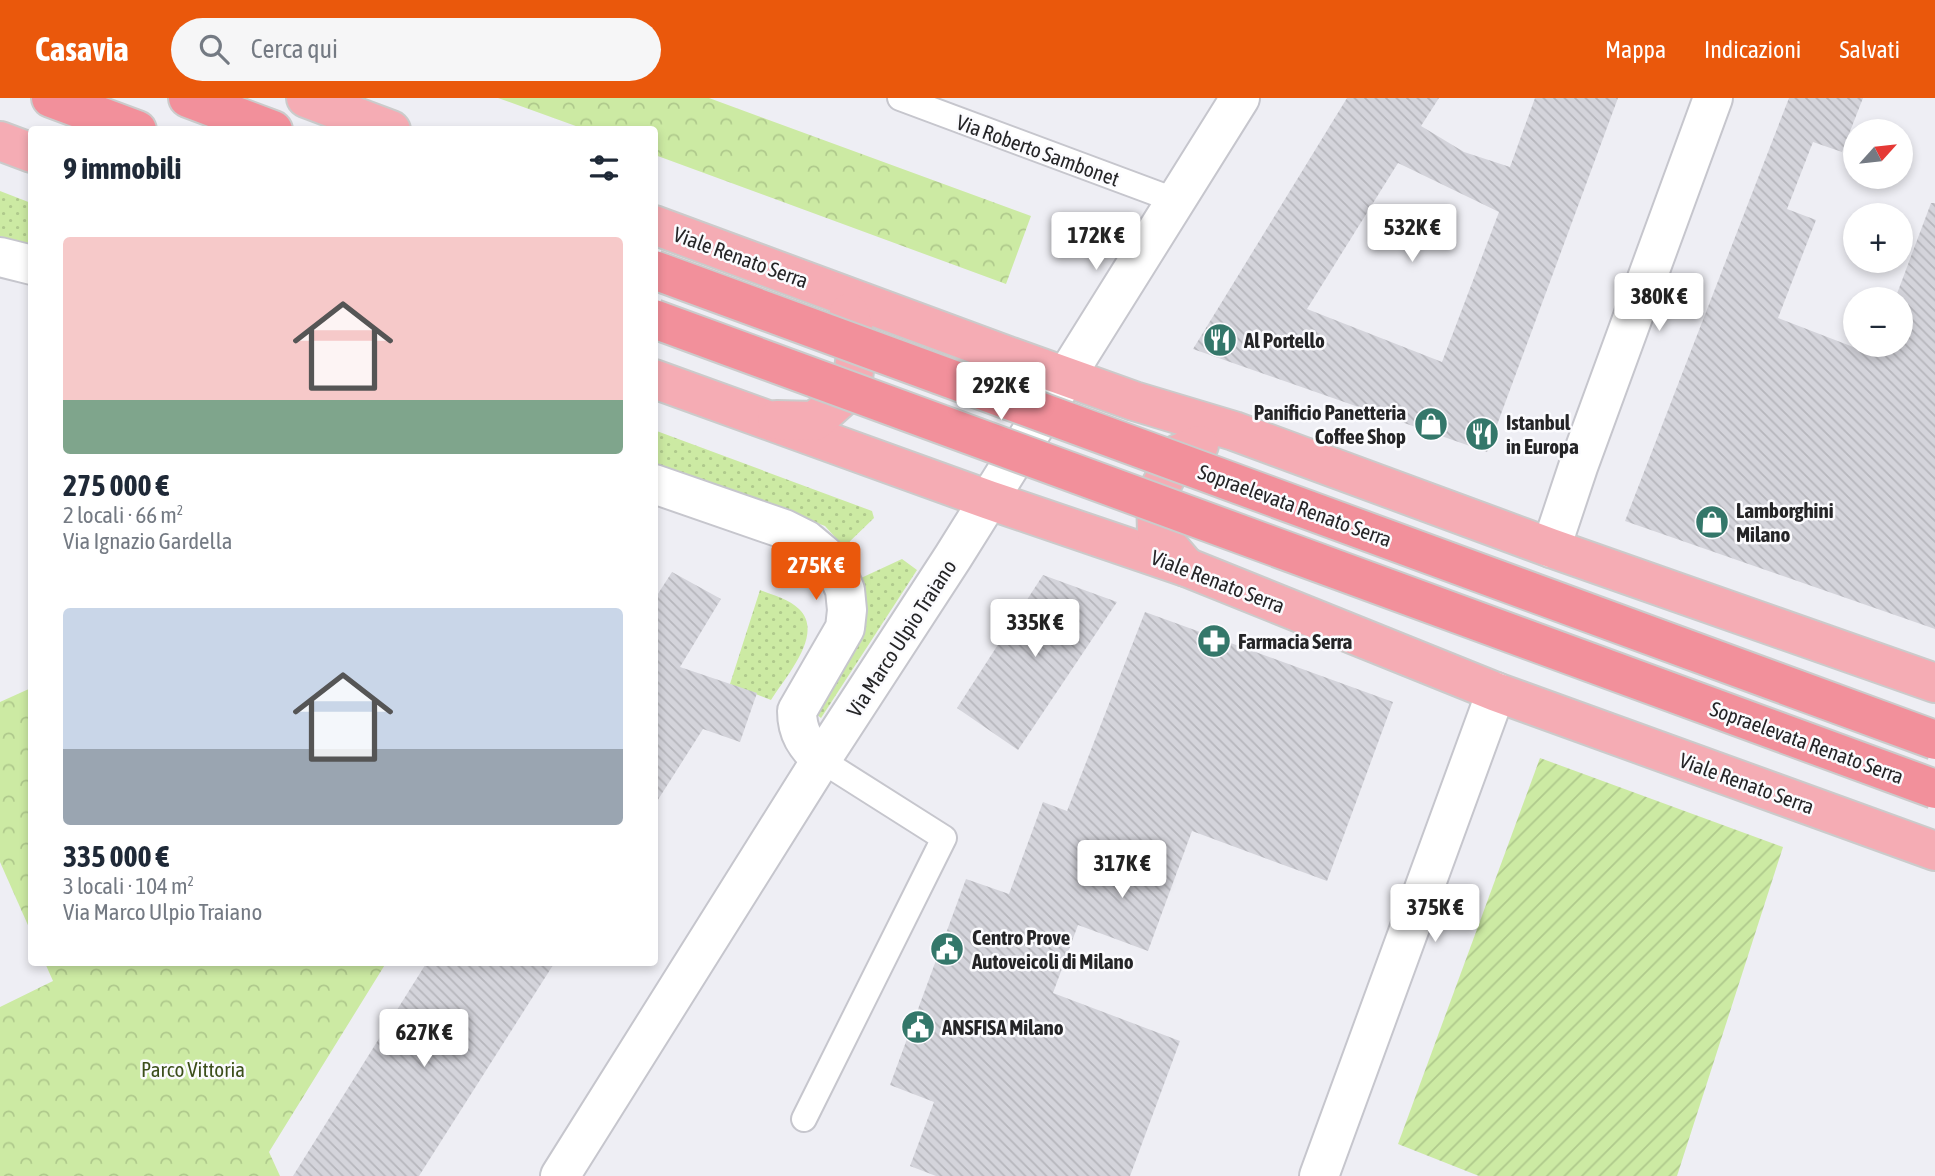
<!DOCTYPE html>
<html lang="it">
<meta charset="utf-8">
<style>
:root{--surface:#fff;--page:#f6f6f7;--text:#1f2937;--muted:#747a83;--accent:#ea580c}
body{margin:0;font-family:"Asap Condensed",sans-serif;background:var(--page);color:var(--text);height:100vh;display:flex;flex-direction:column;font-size:26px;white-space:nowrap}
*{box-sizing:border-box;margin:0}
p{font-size:23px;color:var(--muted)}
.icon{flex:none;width:38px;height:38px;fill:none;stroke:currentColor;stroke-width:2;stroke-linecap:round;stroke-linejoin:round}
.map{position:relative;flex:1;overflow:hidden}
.side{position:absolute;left:28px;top:28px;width:630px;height:840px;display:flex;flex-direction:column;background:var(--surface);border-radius:7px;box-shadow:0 4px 10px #0003}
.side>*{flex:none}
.needle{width:46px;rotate:63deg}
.tools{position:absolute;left:1843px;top:21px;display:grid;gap:14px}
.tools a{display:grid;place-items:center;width:70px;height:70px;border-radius:50%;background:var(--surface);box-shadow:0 4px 10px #0003;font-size:35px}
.price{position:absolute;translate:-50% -60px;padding:0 16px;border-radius:7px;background:#fff;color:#222;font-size:23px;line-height:46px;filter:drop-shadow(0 2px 4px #0008)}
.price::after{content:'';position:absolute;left:50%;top:42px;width:21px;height:16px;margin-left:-10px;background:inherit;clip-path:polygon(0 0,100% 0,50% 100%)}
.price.selected{background:var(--accent);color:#fff}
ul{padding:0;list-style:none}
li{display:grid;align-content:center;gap:14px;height:371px;padding:0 35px}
li span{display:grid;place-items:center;height:217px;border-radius:7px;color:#555}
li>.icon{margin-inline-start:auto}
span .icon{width:126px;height:126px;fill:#fffc;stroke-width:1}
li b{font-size:30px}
h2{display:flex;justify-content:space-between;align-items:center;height:84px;padding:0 35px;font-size:30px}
header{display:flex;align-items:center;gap:42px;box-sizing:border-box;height:98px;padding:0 35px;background:var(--accent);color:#fff}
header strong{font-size:33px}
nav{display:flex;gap:38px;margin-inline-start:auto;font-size:24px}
.search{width:490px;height:63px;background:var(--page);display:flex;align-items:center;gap:18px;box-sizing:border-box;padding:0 24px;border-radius:38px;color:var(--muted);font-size:26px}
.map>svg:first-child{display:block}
.grass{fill:url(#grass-dots)}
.forest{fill:url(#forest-crowns)}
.garden{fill:url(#garden-furrows)}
.building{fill:url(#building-back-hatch);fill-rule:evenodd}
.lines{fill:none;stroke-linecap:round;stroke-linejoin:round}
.service-casing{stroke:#c6c6cd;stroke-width:28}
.minor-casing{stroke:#c6c6cd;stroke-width:42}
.primary-casing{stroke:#cbcbcb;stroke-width:42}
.trunk-casing{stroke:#cbcbcb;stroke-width:42}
.service{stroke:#fff;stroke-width:24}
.minor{stroke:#fff;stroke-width:38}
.primary{stroke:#f5acb4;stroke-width:38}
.trunk{stroke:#f2909b;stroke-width:38}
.trunk-bridge-casing{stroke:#cbcbcb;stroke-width:42;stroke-linecap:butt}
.trunk-bridge{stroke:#f2909b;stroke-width:38}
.labels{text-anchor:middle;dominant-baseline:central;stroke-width:5;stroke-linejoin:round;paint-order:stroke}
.street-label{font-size:21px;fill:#252527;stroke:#fbfbfe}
.poi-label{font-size:21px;font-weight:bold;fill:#252527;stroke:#fbfbfe;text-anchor:start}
.park-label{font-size:21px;fill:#3c4f1b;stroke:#fbfbfe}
</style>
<header>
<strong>Casavia</strong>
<div class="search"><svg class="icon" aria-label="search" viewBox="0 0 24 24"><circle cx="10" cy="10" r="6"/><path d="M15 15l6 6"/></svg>Cerca qui</div>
<nav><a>Mappa</a><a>Indicazioni</a><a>Salvati</a></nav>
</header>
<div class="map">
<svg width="1935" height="1078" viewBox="0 0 1935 1078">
<defs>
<pattern id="grass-dots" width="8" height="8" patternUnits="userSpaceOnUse" patternTransform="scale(1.75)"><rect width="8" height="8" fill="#cceaa3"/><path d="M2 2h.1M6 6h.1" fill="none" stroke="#afc98c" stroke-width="1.8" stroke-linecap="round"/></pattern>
<pattern id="forest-crowns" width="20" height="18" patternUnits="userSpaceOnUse" patternTransform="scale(1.75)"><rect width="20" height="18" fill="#cceaa3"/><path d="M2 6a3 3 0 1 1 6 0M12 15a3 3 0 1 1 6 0" fill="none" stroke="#afc98c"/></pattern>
<pattern id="garden-furrows" width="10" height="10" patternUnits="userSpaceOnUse" patternTransform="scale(1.75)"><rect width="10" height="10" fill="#cceaa3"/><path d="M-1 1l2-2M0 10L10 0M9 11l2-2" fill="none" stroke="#afc98c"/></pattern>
<pattern id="building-back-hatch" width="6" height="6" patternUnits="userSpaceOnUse" patternTransform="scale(1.75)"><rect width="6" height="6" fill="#d4d4db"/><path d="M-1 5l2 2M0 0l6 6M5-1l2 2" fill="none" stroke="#b6b6bc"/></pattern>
</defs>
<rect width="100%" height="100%" fill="#eeeef4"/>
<!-- grass -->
<g class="grass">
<polygon points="0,93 31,105 31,146 0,138"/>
<polygon points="654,332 872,413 874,420 844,449 825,428 655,365"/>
<polygon points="902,461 917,472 821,620 812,613 861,534 867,509 861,480"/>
<path d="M760 492C772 497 789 501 799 511 825 536 785 579 771 602L730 586Z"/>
</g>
<!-- forest -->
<g class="forest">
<polygon points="498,0 709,0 1031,118 1006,186 655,57 654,32 584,31"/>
<polygon points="31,590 31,834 0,764 0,604"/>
<polygon points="45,865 386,865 269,1054 280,1078 0,1078 0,909 53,883"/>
</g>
<!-- garden -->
<polygon class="garden" points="1540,660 1783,749 1677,1078 1479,1078 1398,1046"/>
<!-- building -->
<g class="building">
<path d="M1347 0H1439L1421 28 1464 54 1510 69 1535 0H1618L1487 354 1193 251ZM1398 65 1499 114 1442 264 1307 211Z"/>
<polygon points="1789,0 1863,0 1842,54 1813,44 1787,111 1816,122 1778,220 1874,257 1878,247 1900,247 1900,201 1895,201 1931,105 1935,105 1935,531 1625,423"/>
<polygon points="672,474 721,501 680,569 757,595 740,644 703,631 654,708 654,502"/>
<polygon points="1043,477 1117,504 1018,652 957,610"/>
<polygon points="1145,514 1393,604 1327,783 1192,733 1148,853 1078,827 1053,895 1180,943 1130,1078 936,1078 910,1068 934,1004 890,987 966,781 1009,796 1043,704 1067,713"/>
<polygon points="427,864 555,864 419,1078 293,1078"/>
</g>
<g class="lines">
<!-- service casing -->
<g class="service-casing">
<g id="service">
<polyline points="900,0 1177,103"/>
<polyline points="804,1021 944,740 821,662"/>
</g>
</g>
<!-- minor casing -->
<g class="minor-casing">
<g id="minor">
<polyline points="0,159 32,167"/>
<path d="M654 386 784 431 806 442 824 457 838 476 845 492 847 512 845 530 797 613C797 635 806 647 821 662"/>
<polyline points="1551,450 1578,369 1713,0"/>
<polyline points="560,1078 821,662 953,459 1240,0"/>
<polyline points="1319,1078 1496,594"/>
</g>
</g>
<!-- primary casing -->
<g class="primary-casing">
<g id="primary">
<polyline points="306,0 391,32"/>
<polyline points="0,43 32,55"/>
<polyline points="654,127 1011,259 1134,303 1234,333 1551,450 1935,585"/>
<polyline points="654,281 989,402 1186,469 1496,594 1935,753"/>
<polyline points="777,322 815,323 852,290 857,246 849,215"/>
<polyline points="1186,469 1157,435 1156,397 1178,356 1199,347"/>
</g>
</g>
<!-- trunk casing -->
<g class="trunk-casing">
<g id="trunk">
<polyline points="51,0 137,32"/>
<polyline points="188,0 273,32"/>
</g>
</g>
<!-- service -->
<use href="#service" class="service"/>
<!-- minor -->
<use href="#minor" class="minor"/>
<!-- primary -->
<use href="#primary" class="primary"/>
<!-- trunk -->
<use href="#trunk" class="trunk"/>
<!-- trunk-bridge casing -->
<g class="trunk-bridge-casing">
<g id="trunk-bridge">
<polyline points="654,172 1935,642"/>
<polyline points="654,221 1935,691"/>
</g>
</g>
<!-- trunk-bridge -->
<use href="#trunk-bridge" class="trunk-bridge"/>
</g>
<!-- icons -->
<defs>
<g id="restaurant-disc" transform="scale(1.75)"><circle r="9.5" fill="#34776a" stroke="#fbfbfe"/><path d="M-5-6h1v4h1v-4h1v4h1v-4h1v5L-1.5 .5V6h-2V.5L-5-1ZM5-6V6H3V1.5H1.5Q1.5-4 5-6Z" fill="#fff"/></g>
<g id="shop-disc" transform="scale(1.75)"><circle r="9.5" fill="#34776a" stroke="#fbfbfe"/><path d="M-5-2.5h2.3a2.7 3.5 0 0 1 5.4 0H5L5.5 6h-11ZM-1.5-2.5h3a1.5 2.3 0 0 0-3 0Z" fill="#fff"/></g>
<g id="pharmacy-disc" transform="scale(1.75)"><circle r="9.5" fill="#34776a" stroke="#fbfbfe"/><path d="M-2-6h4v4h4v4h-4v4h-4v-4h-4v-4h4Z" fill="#fff"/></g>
<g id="civic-disc" transform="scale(1.75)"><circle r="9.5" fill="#34776a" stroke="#fbfbfe"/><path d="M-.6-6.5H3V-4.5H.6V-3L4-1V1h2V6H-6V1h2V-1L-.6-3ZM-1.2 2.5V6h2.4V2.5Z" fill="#fff"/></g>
</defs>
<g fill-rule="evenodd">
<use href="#restaurant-disc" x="1220" y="242"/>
<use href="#shop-disc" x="1431" y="326"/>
<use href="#restaurant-disc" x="1482" y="336"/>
<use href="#shop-disc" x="1712" y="424"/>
<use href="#pharmacy-disc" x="1214" y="543"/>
<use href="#civic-disc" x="947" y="851"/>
<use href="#civic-disc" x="918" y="929"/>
</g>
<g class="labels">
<!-- street labels -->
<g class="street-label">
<text transform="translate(1038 52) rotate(20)">Via Roberto Sambonet</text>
<text transform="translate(741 159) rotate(20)">Viale Renato Serra</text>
<text transform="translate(1295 407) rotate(20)">Sopraelevata Renato Serra</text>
<text transform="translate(1218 483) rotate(21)">Viale Renato Serra</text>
<text transform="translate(901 540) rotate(-57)">Via Marco Ulpio Traiano</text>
<text transform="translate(1807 644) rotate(20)">Sopraelevata Renato Serra</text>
<text transform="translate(1747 685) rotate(20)">Viale Renato Serra</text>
</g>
<!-- poi labels -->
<g class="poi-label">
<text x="1244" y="242">Al Portello</text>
<text x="1406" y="314" text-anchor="end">Panificio Panetteria<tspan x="1406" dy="24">Coffee Shop</tspan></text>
<text x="1506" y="324">Istanbul<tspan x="1506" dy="24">in Europa</tspan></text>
<text x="1736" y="412">Lamborghini<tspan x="1736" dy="24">Milano</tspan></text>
<text x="1238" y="543">Farmacia Serra</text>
<text x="972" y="839">Centro Prove<tspan x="972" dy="24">Autoveicoli di Milano</tspan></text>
<text x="942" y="929">ANSFISA Milano</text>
</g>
<!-- park labels -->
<g class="park-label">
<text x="193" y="971">Parco Vittoria</text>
</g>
</g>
</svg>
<div class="tools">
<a><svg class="needle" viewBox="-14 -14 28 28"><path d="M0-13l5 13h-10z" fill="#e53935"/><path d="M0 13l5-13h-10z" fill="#747a83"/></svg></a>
<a>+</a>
<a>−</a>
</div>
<b class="price" style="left:1412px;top:166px">532K €</b>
<b class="price" style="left:1096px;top:174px">172K €</b>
<b class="price" style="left:1659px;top:235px">380K €</b>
<b class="price" style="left:1001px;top:324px">292K €</b>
<b class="price selected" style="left:816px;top:504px">275K €</b>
<b class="price" style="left:1035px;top:561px">335K €</b>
<b class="price" style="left:1122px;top:802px">317K €</b>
<b class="price" style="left:1435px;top:846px">375K €</b>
<b class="price" style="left:424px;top:971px">627K €</b>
<section class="side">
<h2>9 immobili<svg class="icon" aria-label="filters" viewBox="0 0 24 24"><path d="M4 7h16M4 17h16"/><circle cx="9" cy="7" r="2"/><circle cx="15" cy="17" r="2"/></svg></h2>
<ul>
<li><span style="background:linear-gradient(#f6c9c9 75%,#7fa58c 0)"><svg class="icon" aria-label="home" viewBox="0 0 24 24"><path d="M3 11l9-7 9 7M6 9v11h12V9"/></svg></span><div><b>275 000 €</b><p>2 locali · 66 m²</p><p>Via Ignazio Gardella</p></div></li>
<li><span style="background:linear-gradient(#c9d6e8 65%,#9aa5b1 0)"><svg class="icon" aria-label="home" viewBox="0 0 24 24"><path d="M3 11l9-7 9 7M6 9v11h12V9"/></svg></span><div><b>335 000 €</b><p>3 locali · 104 m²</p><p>Via Marco Ulpio Traiano</p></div></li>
</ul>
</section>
</div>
